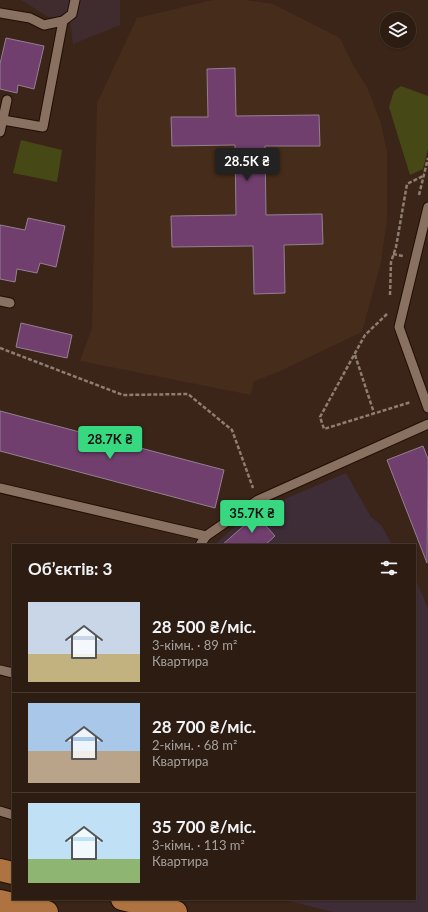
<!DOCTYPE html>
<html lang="uk">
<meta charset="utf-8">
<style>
:root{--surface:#2c1c12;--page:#34251b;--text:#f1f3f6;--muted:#a6a19f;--line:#483a32;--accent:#37d880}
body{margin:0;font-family:Lato,sans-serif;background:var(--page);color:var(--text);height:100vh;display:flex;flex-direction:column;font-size:15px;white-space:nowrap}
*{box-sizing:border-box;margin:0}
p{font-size:13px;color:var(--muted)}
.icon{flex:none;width:22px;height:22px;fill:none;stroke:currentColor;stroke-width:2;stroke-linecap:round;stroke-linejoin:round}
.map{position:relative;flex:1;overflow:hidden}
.drawer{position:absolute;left:12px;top:544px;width:404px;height:356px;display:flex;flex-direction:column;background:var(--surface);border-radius:0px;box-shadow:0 1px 3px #0004,0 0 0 1px var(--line)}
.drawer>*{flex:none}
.controls{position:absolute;left:380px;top:12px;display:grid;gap:8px}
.controls a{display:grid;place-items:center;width:36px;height:36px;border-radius:50%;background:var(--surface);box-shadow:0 1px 3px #0004,0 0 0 1px var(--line);font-size:20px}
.price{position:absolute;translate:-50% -34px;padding:0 9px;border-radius:4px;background:var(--accent);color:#111;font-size:13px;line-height:26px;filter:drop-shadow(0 1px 2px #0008)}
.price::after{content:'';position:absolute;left:50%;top:24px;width:12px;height:9px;margin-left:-6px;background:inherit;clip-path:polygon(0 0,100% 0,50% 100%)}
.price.selected{background:#222;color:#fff}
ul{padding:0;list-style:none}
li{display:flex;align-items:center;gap:12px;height:100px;padding:0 16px}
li+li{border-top:1px solid var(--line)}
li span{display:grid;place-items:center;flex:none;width:112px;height:80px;border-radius:0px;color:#555}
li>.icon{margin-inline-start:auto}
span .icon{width:48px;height:48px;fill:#fffc;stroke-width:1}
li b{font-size:17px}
h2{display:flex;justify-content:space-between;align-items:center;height:48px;padding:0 16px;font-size:17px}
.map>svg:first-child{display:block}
.commercial{fill:#3e2c36}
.industrial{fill:#402c2f}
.built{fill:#462c1a}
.green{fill:#464815}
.building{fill:#713f6e;stroke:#947f92}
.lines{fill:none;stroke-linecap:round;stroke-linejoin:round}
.service-casing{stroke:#200e03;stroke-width:11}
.primary-casing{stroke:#200e03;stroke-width:24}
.path{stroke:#8f7d72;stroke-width:2.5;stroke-dasharray:4 2;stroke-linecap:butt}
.service{stroke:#897161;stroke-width:9}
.primary{stroke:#af7341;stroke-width:22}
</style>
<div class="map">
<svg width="428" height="912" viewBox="0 0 428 912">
<rect width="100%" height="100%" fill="#3a2518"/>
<!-- commercial -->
<g class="commercial">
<polygon points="346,473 371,517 382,526 392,545 214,545 249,514"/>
<polygon points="415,578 428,608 428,912 333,912 281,899 415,899"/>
</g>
<!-- industrial -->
<polygon class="industrial" points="21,0 120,0 120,25 73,44 70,19 48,17"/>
<!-- built -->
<polygon class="built" points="213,0 245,0 273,4 340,38 353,65 367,87 381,123 387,152 387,220 381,262 362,332 278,372 254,381 251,395 80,361 92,328 97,103 137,18"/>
<!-- green -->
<g class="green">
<polygon points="401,86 428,96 428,149 423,169 410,175 389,107 394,91"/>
<polygon points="21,140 62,150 57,182 13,173"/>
</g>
<!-- building -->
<g class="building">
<polygon points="6,38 44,46 34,89 18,85 17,93 0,89 0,64"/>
<polygon points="235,68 236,116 319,115 320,146 265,146 266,215 322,214 323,244 284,245 285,293 254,294 253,246 172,247 171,216 236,215 235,145 172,146 171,117 208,117 207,69"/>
<polygon points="28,218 65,226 56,267 40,263 37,273 17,269 15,282 0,279 0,225 25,230"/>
<polygon points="21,323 72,335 67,358 16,347"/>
<polygon points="0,411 224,470 215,508 0,451"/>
<polygon points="423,446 428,459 427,563 387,460"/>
<polygon points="256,515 275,536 265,545 222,545"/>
</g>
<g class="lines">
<!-- service casing -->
<g class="service-casing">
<g id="service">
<polyline points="0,13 30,18 44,25 63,21 72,14 75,0"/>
<polyline points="3,120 43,127 63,21"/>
<polyline points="0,132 7,100"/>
<polyline points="428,207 399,327 428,408"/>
<polyline points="0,301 10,303"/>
<polyline points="0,488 206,536 258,500 428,424"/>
<polyline points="200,545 206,536"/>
<polyline points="0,670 13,673"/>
<polyline points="0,811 13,815"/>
</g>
</g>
<!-- primary casing -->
<g class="primary-casing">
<g id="primary">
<polyline points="0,870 13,873"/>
<polyline points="122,899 176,912"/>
<polyline points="0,901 47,912"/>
</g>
</g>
<!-- path -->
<g class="path">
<polyline points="419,195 428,158"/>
<polyline points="393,254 403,256"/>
<polyline points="390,295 391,262 396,247 407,184 423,176"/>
<polyline points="387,314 365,335 320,417 324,429 411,402"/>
<polyline points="0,348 123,395 188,394 232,430 253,488"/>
<polyline points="355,355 374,413"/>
</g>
<!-- service -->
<use href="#service" class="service"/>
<!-- primary -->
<use href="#primary" class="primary"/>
</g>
</svg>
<div class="controls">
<a><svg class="icon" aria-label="layers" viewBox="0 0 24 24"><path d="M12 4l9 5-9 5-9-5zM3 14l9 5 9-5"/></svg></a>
</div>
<b class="price selected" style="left:247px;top:182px">28.5K ₴</b>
<b class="price" style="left:110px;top:460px">28.7K ₴</b>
<b class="price" style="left:252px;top:534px">35.7K ₴</b>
<section class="drawer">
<h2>Об’єктів: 3<svg class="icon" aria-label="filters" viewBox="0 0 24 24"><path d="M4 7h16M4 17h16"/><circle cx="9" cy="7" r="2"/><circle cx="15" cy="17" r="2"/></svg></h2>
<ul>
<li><span style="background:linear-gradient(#c9d6e8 65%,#c2b280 0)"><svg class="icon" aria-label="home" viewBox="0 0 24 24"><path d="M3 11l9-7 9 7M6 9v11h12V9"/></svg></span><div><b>28 500 ₴/міс.</b><p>3-кімн. · 89 m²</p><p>Квартира</p></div></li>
<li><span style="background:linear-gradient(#a9c7e8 60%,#b9a48a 0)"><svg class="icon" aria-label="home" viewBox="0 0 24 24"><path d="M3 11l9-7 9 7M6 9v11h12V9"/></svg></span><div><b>28 700 ₴/міс.</b><p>2-кімн. · 68 m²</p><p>Квартира</p></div></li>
<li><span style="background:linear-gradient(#bfe0f5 70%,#8fb573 0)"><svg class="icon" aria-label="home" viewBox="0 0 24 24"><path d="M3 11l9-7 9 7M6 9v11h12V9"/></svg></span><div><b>35 700 ₴/міс.</b><p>3-кімн. · 113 m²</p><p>Квартира</p></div></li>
</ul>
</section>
</div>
